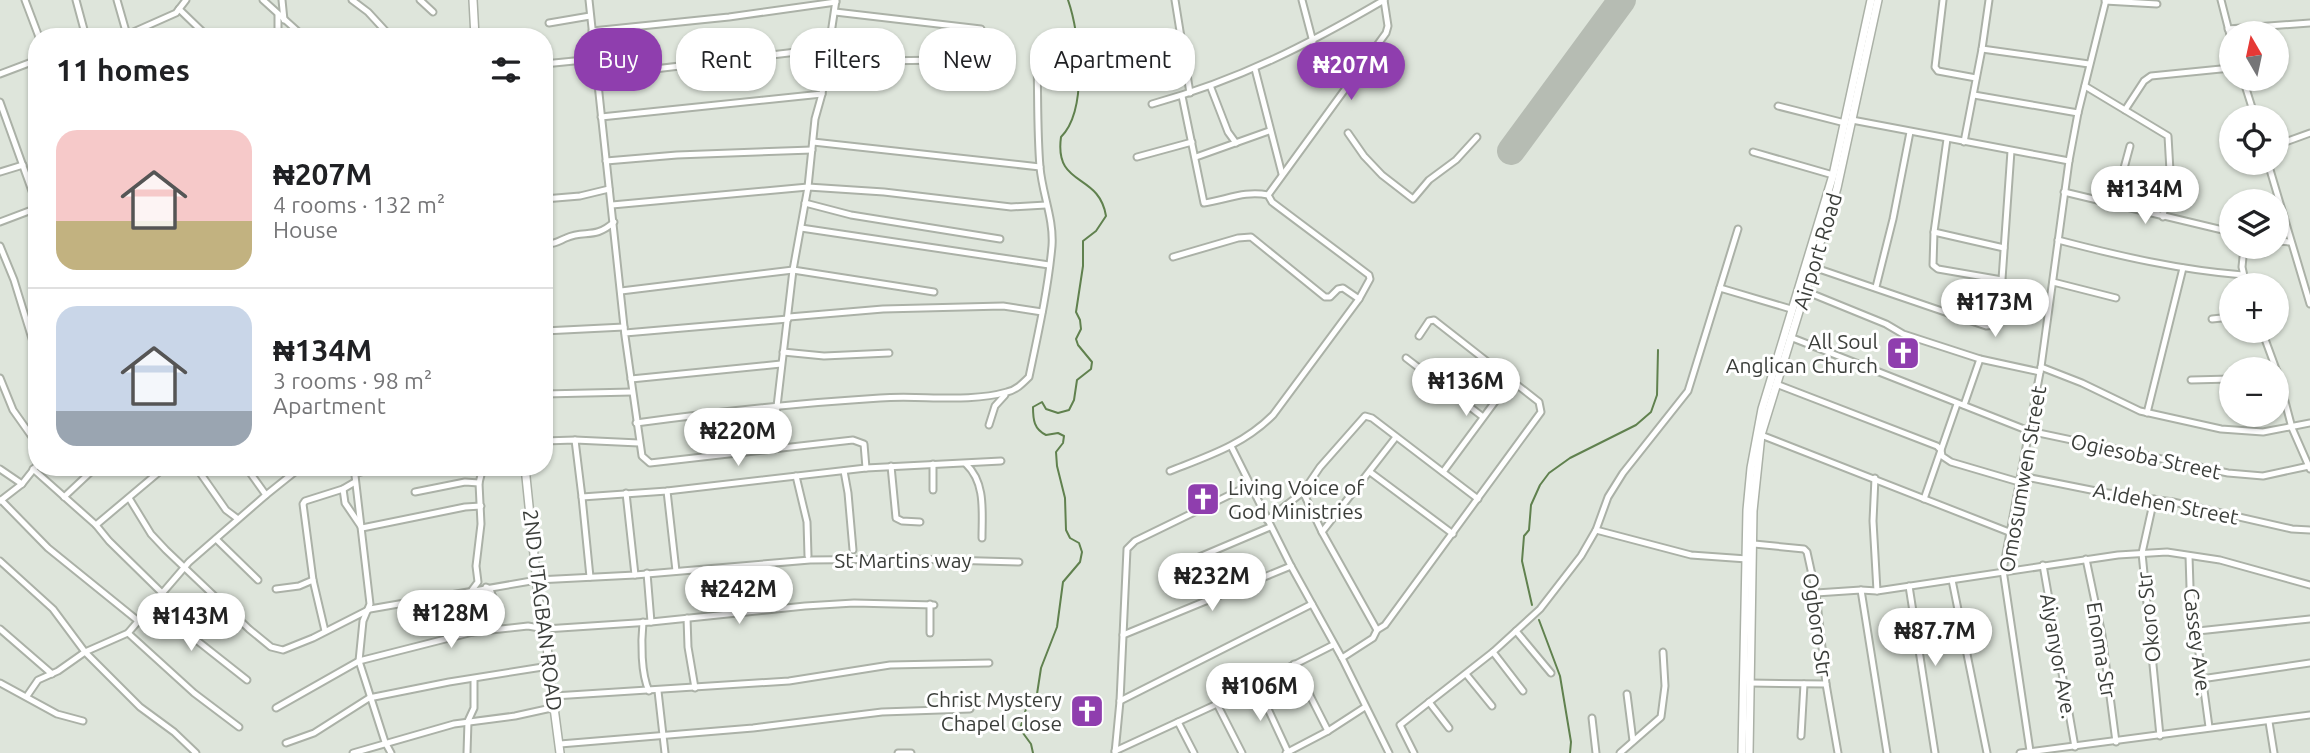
<!DOCTYPE html>
<meta charset="utf-8">
<style>
:root{--surface:#fff;--page:#f2f2f2;--text:#202124;--muted:#757577;--line:#e0e0e0;--accent:#8f3eae}
body{margin:0;font-family:Ubuntu,sans-serif;background:var(--page);color:var(--text);height:100vh;display:flex;flex-direction:column;font-size:26px;white-space:nowrap}
*{box-sizing:border-box;margin:0}
p{font-size:23px;color:var(--muted)}
.icon{flex:none;width:38px;height:38px;fill:none;stroke:currentColor;stroke-width:2;stroke-linecap:round;stroke-linejoin:round}
.map{position:relative;flex:1;overflow:hidden}
.drawer{position:absolute;left:28px;top:28px;width:525px;height:448px;display:flex;flex-direction:column;background:var(--surface);border-radius:28px;box-shadow:0 2px 5px #0004}
.drawer>*{flex:none}
.top-card{position:absolute;left:574px;top:28px;width:665px;height:63px;display:flex;gap:14px}
.needle{width:46px;rotate:351deg}
.fabs{position:absolute;left:2219px;top:21px;display:grid;gap:14px}
.fabs a{display:grid;place-items:center;width:70px;height:70px;border-radius:50%;background:var(--surface);box-shadow:0 2px 5px #0004;font-size:35px}
.price{position:absolute;translate:-50% -60px;padding:0 16px;border-radius:24px;background:#fff;color:#222;font-size:23px;line-height:46px;filter:drop-shadow(0 2px 4px #0008)}
.price::after{content:'';position:absolute;left:50%;top:42px;width:21px;height:16px;margin-left:-10px;background:inherit;clip-path:polygon(0 0,100% 0,50% 100%)}
.price.on{background:var(--accent);color:#fff}
ul{padding:0;list-style:none}
li{display:flex;align-items:center;gap:21px;height:175px;padding:0 28px}
li+li{border-top:2px solid var(--line)}
li span{display:grid;place-items:center;flex:none;width:196px;height:140px;border-radius:21px;color:#555}
li>.icon{margin-inline-start:auto}
span .icon{width:84px;height:84px;fill:#fffc;stroke-width:1}
li b{font-size:30px}
h2{display:flex;justify-content:space-between;align-items:center;height:84px;padding:0 28px;font-size:30px}
.chip{padding:0 24px;border-radius:28px;background:var(--surface);box-shadow:0 2px 5px #0004;font-size:24px;line-height:63px}
.chip.on{background:var(--accent);color:#fff}
.map>svg:first-child{display:block}
.lines{fill:none;stroke-linecap:round;stroke-linejoin:round}
.stream{stroke:#60814e;stroke-width:2}
.runway{stroke:#b6bcb3;stroke-width:28}
.street-casing{stroke:#abb1a7;stroke-width:9}
.secondary-casing{stroke:#abb1a7;stroke-width:10}
.street{stroke:#fff;stroke-width:5}
.secondary{stroke:#fff;stroke-width:7}
.labels{text-anchor:middle;dominant-baseline:central;stroke-width:6;stroke-linejoin:round;paint-order:stroke}
.street-label{font-size:21px;fill:#3b3e3a;stroke:#fff}
.poi-label{font-size:21px;fill:#3b3e3a;stroke:#fff;text-anchor:end}
</style>
<div class="map">
<svg width="2310" height="753" viewBox="0 0 2310 753">
<rect width="100%" height="100%" fill="#dee5db"/>
<g class="lines">
<!-- stream -->
<g class="stream">
<polyline points="1532,605 1522,561 1524,536 1529,530 1531,505 1540,485 1549,473 1570,458 1636,425 1651,412 1657,395 1658,350"/>
<polyline points="1539,620 1560,676 1571,742 1570,753"/>
<path d="M1033 753 1031 744 1020 729 1026 709 1037 694 1041 668 1057 627 1063 582 1080 562 1082 552 1079 543 1070 538 1066 530 1065 498 1057 466 1056 452 1063 443 1064 436 1058 433 1046 435C1034 429 1033 420 1033 407L1042 402 1046 409 1058 413 1069 410 1074 400 1077 380 1091 369 1092 362 1078 345 1076 339 1081 329 1080 320 1076 312 1083 266V241L1096 231 1106 216C1099 172 1054 188 1061 137 1088 110 1080 34 1068 0"/>
</g>
<!-- runway -->
<polyline class="runway" points="1511,151 1622,0"/>
<!-- street casing -->
<g class="street-casing">
<g id="street">
<polyline points="25,0 39,37"/>
<polyline points="76,0 86,37"/>
<polyline points="117,0 127,35"/>
<polyline points="263,0 304,37"/>
<polyline points="282,0 284,20"/>
<polyline points="352,0 368,12 391,37"/>
<polyline points="420,0 433,12"/>
<polyline points="589,0 625,336 642,456 650,463 853,440 864,444 866,468"/>
<polyline points="1175,0 1190,93"/>
<polyline points="1302,0 1313,42"/>
<polyline points="1943,0 1935,67 1938,71 1976,78"/>
<polyline points="2221,0 2231,39"/>
<polyline points="2105,1 2157,4"/>
<polyline points="179,9 208,37"/>
<polyline points="835,12 981,29"/>
<polyline points="549,23 590,16"/>
<polyline points="2228,29 2310,23"/>
<polyline points="592,31 729,17 836,2"/>
<polyline points="122,37 176,13 186,0"/>
<polyline points="278,37 278,15"/>
<polyline points="1982,49 2089,64"/>
<polyline points="829,55 876,61 945,60"/>
<polyline points="544,64 594,59"/>
<polyline points="1255,69 1282,174"/>
<polyline points="0,74 37,60"/>
<polyline points="596,76 830,48"/>
<polyline points="2243,79 2255,117"/>
<polyline points="2085,86 2168,136 2170,171 2163,217"/>
<polyline points="1211,88 1228,132 1236,143"/>
<polyline points="1974,95 2078,113"/>
<polyline points="0,102 37,205"/>
<path d="M1152 104C1239 80 1307 45 1384 0"/>
<polyline points="1778,106 1845,123"/>
<polyline points="2125,110 2144,81 2151,76 2231,68"/>
<polyline points="601,117 822,94"/>
<polyline points="1852,120 2069,161"/>
<polyline points="1348,133 1364,156 1382,175 1413,199 1429,180 1456,160 1477,137"/>
<polyline points="1947,139 1934,232 1933,265 1938,269 2002,280"/>
<polyline points="813,142 1040,167"/>
<polyline points="1964,142 1982,49 1989,0"/>
<polyline points="2277,145 2310,133"/>
<polyline points="1753,152 1833,175"/>
<polyline points="1137,157 1192,142"/>
<polyline points="1196,157 1269,131"/>
<polyline points="606,161 677,155 812,150"/>
<polyline points="2268,163 2310,304"/>
<polyline points="0,172 23,165"/>
<polyline points="2064,192 2231,232"/>
<polyline points="1268,195 1386,33 1388,26 1384,0"/>
<polyline points="544,199 580,196 609,189"/>
<polyline points="805,203 851,215 1000,239"/>
<polyline points="612,205 808,187 884,192 1011,207 1046,205"/>
<polyline points="2114,205 2130,146"/>
<polyline points="0,222 37,208"/>
<polyline points="801,228 1049,265"/>
<polyline points="1934,232 2004,248"/>
<path d="M2058 240C2119 256 2180 270 2243 275"/>
<polyline points="2277,241 2290,242"/>
<path d="M544 244C555 244 557 242 566 238 585 229 594 240 614 222"/>
<polyline points="0,246 14,280 37,355"/>
<polyline points="2244,247 2242,267 2246,285"/>
<polyline points="1173,257 1238,238 1251,237 1325,297 1330,297 1338,289 1343,288 1359,299"/>
<polyline points="1813,267 1986,326 1996,325 1999,322 2011,151"/>
<polyline points="2053,282 2116,298"/>
<polyline points="1876,287 1893,219 1910,132"/>
<polyline points="1720,288 1791,309"/>
<polyline points="621,291 793,270 934,292"/>
<polyline points="1805,291 1886,324 1903,334 1980,359 2040,372"/>
<polyline points="789,317 883,309 1003,306 1042,312"/>
<polyline points="2212,319 2231,317"/>
<polyline points="544,331 624,327"/>
<polyline points="2262,331 2276,369"/>
<polyline points="625,333 788,319"/>
<polyline points="1790,337 2029,431 2228,473 2263,476 2309,466"/>
<polyline points="783,352 824,356 889,353"/>
<polyline points="1406,358 1483,417"/>
<polyline points="2041,367 2082,383 2140,411 2221,429 2263,432 2310,423"/>
<polyline points="2277,371 2292,428 2310,469"/>
<polyline points="0,378 13,410 37,444"/>
<polyline points="631,379 781,364"/>
<polyline points="2191,380 2231,379"/>
<polyline points="1776,384 1937,446 1941,450 1942,456 1951,462 2019,482"/>
<polyline points="544,394 632,392"/>
<polyline points="1964,405 1980,359"/>
<polyline points="2147,413 2183,268"/>
<path d="M636 423C717 412 798 403 880 398 920 395 969 403 1007 392 1016 390 1022 384 1029 377 1038 334 1048 290 1052 246 1054 219 1042 193 1040 167 1037 131 1038 95 1037 60"/>
<polyline points="989,425 995,406 1005,395"/>
<polyline points="1761,435 2009,532"/>
<polyline points="575,440 582,497 667,491 866,468 1001,461"/>
<polyline points="544,441 575,440 639,443"/>
<polyline points="1231,446 1291,566 1342,658 1389,753"/>
<polyline points="772,449 793,270 808,187 815,119 822,94 836,0"/>
<path d="M966 464C986 483 982 512 982 538"/>
<polyline points="891,466 896,518 902,521 920,522"/>
<polyline points="196,467 226,510 238,519"/>
<polyline points="246,467 266,495"/>
<polyline points="350,467 355,474 376,467"/>
<polyline points="354,467 370,604 363,621 359,661 385,742 391,753"/>
<polyline points="0,469 22,484"/>
<polyline points="33,469 96,525 109,541 162,593"/>
<polyline points="844,471 848,493 853,550"/>
<path d="M1170 471C1208 456 1243 445 1273 415L1359 299 1370 279 1369 275 1272 202 1268 195C1245 190 1226 200 1204 203L1182 96"/>
<polyline points="1370,472 1453,534"/>
<polyline points="1443,472 1511,380"/>
<polyline points="796,476 807,522 808,556"/>
<polyline points="2021,476 2101,492 2173,502 2292,529 2310,530"/>
<polyline points="1875,478 1873,521 1877,591"/>
<polyline points="343,489 345,503 362,528 465,507 481,506"/>
<polyline points="933,490 933,464"/>
<polyline points="667,491 676,571"/>
<polyline points="415,492 465,482 479,483"/>
<polyline points="1303,492 1322,532"/>
<polyline points="626,493 635,575"/>
<polyline points="64,497 96,467"/>
<polyline points="582,497 590,577"/>
<polyline points="129,498 151,534 166,550 249,629 271,647 283,650 313,638 370,609 537,580 635,575 810,560 912,559 1019,562"/>
<polyline points="1924,499 1957,404"/>
<polyline points="2154,499 2142,553 2160,736"/>
<polyline points="1,500 48,548 137,620"/>
<polyline points="0,501 22,484 37,465"/>
<polyline points="1267,520 1303,492 1320,467 1365,416 1372,418 1478,499"/>
<polyline points="96,525 165,467"/>
<polyline points="1596,530 1691,555 1747,559"/>
<polyline points="216,539 258,580"/>
<polyline points="1754,544 1804,549 1807,552 1816,593 1826,684 1838,753"/>
<polyline points="2189,556 2190,587 2209,727"/>
<polyline points="2086,559 2102,635 2116,742"/>
<polyline points="0,561 53,609 85,652 140,707 174,732 196,753"/>
<polyline points="2043,565 2075,747"/>
<polyline points="1171,569 1270,527"/>
<polyline points="647,573 651,622"/>
<polyline points="1952,580 1987,753"/>
<polyline points="1909,586 1935,753"/>
<polyline points="486,587 490,589 495,603"/>
<polyline points="276,589 299,586 313,580"/>
<polyline points="1861,590 1887,753"/>
<polyline points="1816,593 1861,590 1877,591 2118,555 2167,552 2220,560 2310,585"/>
<polyline points="155,601 190,635 247,680"/>
<polyline points="930,604 930,633"/>
<polyline points="687,618 688,647 695,688"/>
<path d="M643 622C641 642 641 674 649 691"/>
<polyline points="0,629 52,674"/>
<polyline points="1377,630 1322,532 1396,437"/>
<polyline points="325,631 313,580 303,504 305,501 343,489 355,482"/>
<polyline points="1516,631 1551,673"/>
<polyline points="2198,631 2310,619"/>
<polyline points="473,632 472,590 478,582 476,566 481,524 479,483 483,467"/>
<polyline points="128,633 194,693 239,727"/>
<polyline points="1123,635 1291,566"/>
<polyline points="1493,652 1523,691"/>
<polyline points="1342,658 1373,638 1377,630 1385,625 1541,412 1539,402 1434,320 1429,321 1419,336"/>
<polyline points="1294,664 1328,731"/>
<polyline points="1466,674 1492,706"/>
<polyline points="2201,679 2310,663"/>
<polyline points="0,683 57,714 83,721"/>
<polyline points="1256,683 1288,752"/>
<polyline points="1749,683 1826,684"/>
<polyline points="658,691 665,753"/>
<polyline points="1627,694 1633,741"/>
<polyline points="27,696 38,680 58,671 85,652 128,633 189,562 266,495 301,467"/>
<polyline points="554,696 789,681 890,665 989,663"/>
<polyline points="1120,701 1312,604"/>
<polyline points="1429,702 1449,728"/>
<polyline points="1217,704 1242,753"/>
<polyline points="276,708 359,661 473,632 528,626 545,629 651,622 805,606 854,603 934,605"/>
<polyline points="1592,718 1596,753"/>
<polyline points="1178,722 1194,753"/>
<polyline points="2269,722 2274,753"/>
<polyline points="1801,736 1804,684"/>
<polyline points="286,743 314,733 369,698 449,682 549,666"/>
<polyline points="560,744 753,728 882,712 970,709"/>
<polyline points="1115,751 1217,704 1333,645"/>
<polyline points="2030,751 2003,570 2041,367 2069,161 2078,113 2106,0"/>
<polyline points="353,753 454,724 515,716 556,707"/>
<polyline points="467,753 468,721 474,708 474,679"/>
<polyline points="898,753 911,753"/>
<polyline points="1115,753 1120,701 1127,549 1135,541 1250,485"/>
<polyline points="1286,753 1328,731 1365,707"/>
<polyline points="1414,753 1400,725 1493,652 1540,609 1581,556 1596,530 1608,497 1623,473 1688,391 1738,229"/>
<polyline points="1620,753 1661,717 1665,686 1663,652"/>
<polyline points="2020,753 2310,715"/>
</g>
</g>
<!-- secondary casing -->
<g class="secondary-casing">
<g id="secondary">
<polyline points="473,0 475,37"/>
<polyline points="525,467 540,613 547,638 548,662 560,753"/>
<polyline points="1742,753 1747,510 1751,468 1762,409 1833,175 1871,0"/>
<polyline points="1749,753 1753,511 1761,435 1837,188 1878,0"/>
</g>
</g>
<!-- street -->
<use href="#street" class="street"/>
<!-- secondary -->
<use href="#secondary" class="secondary"/>
</g>
<!-- icons -->
<defs>
<g id="church-square" transform="scale(1.75)"><rect x="-9" y="-9" width="18" height="18" rx="4" fill="#8f3eae" stroke="#fff"/><path d="M-1.2-6h2.4v3.5h3.3v2.4h-3.3V6h-2.4V-.1h-3.3v-2.4h3.3Z" fill="#fff"/></g>
</defs>
<g fill-rule="evenodd">
<use href="#church-square" x="1903" y="353"/>
<use href="#church-square" x="1203" y="499"/>
<use href="#church-square" x="1087" y="711"/>
</g>
<g class="labels">
<!-- street labels -->
<g class="street-label">
<text transform="translate(1817 251) rotate(-73)">Airport Road</text>
<text transform="translate(2146 456) rotate(12)">Ogiesoba Street</text>
<text transform="translate(2022 479) rotate(-80)">Omosumwen Street</text>
<text transform="translate(2166 503) rotate(11)">A.Idehen Street</text>
<text x="903" y="560">St Martins way</text>
<text transform="translate(543 610) rotate(83)">2ND UTAGBAN ROAD</text>
<text transform="translate(2148 617) rotate(-96)">Okoro Str</text>
<text transform="translate(1818 625) rotate(82)">Ogboro Str</text>
<text transform="translate(2198 642) rotate(83)">Cassey Ave.</text>
<text transform="translate(2102 650) rotate(81)">Enoma Str</text>
<text transform="translate(2059 656) rotate(80)">Aiyanyor Ave.</text>
</g>
<!-- poi labels -->
<g class="poi-label">
<text x="1878" y="341">All Soul<tspan x="1878" dy="24">Anglican Church</tspan></text>
<text x="1228" y="487" text-anchor="start">Living Voice of<tspan x="1228" dy="24">God Ministries</tspan></text>
<text x="1062" y="699">Christ Mystery<tspan x="1062" dy="24">Chapel Close</tspan></text>
</g>
</g>
</svg>
<div class="fabs">
<a><svg class="needle" viewBox="-14 -14 28 28"><path d="M0-13l5 13h-10z" fill="#e53935"/><path d="M0 13l5-13h-10z" fill="#757577"/></svg></a>
<a><svg class="icon" aria-label="locate" viewBox="0 0 24 24"><circle cx="12" cy="12" r="6"/><path d="M12 2v4M12 18v4M2 12h4M18 12h4"/></svg></a>
<a><svg class="icon" aria-label="layers" viewBox="0 0 24 24"><path d="M12 4l9 5-9 5-9-5zM3 14l9 5 9-5"/></svg></a>
<a>+</a>
<a>−</a>
</div>
<b class="price on" style="left:1351px;top:102px">₦207M</b>
<b class="price" style="left:2145px;top:226px">₦134M</b>
<b class="price" style="left:1995px;top:339px">₦173M</b>
<b class="price" style="left:1466px;top:418px">₦136M</b>
<b class="price" style="left:738px;top:468px">₦220M</b>
<b class="price" style="left:1212px;top:613px">₦232M</b>
<b class="price" style="left:739px;top:626px">₦242M</b>
<b class="price" style="left:451px;top:650px">₦128M</b>
<b class="price" style="left:191px;top:653px">₦143M</b>
<b class="price" style="left:1935px;top:668px">₦87.7M</b>
<b class="price" style="left:1260px;top:723px">₦106M</b>
<div class="top-card">
<a class="chip on">Buy</a>
<a class="chip">Rent</a>
<a class="chip">Filters</a>
<a class="chip">New</a>
<a class="chip">Apartment</a>
</div>
<section class="drawer">
<h2>11 homes<svg class="icon" aria-label="filters" viewBox="0 0 24 24"><path d="M4 7h16M4 17h16"/><circle cx="9" cy="7" r="2"/><circle cx="15" cy="17" r="2"/></svg></h2>
<ul>
<li><span style="background:linear-gradient(#f6c9c9 65%,#c2b280 0)"><svg class="icon" aria-label="home" viewBox="0 0 24 24"><path d="M3 11l9-7 9 7M6 9v11h12V9"/></svg></span><div><b>₦207M</b><p>4 rooms · 132 m²</p><p>House</p></div></li>
<li><span style="background:linear-gradient(#c9d6e8 75%,#9aa5b1 0)"><svg class="icon" aria-label="home" viewBox="0 0 24 24"><path d="M3 11l9-7 9 7M6 9v11h12V9"/></svg></span><div><b>₦134M</b><p>3 rooms · 98 m²</p><p>Apartment</p></div></li>
</ul>
</section>
</div>
